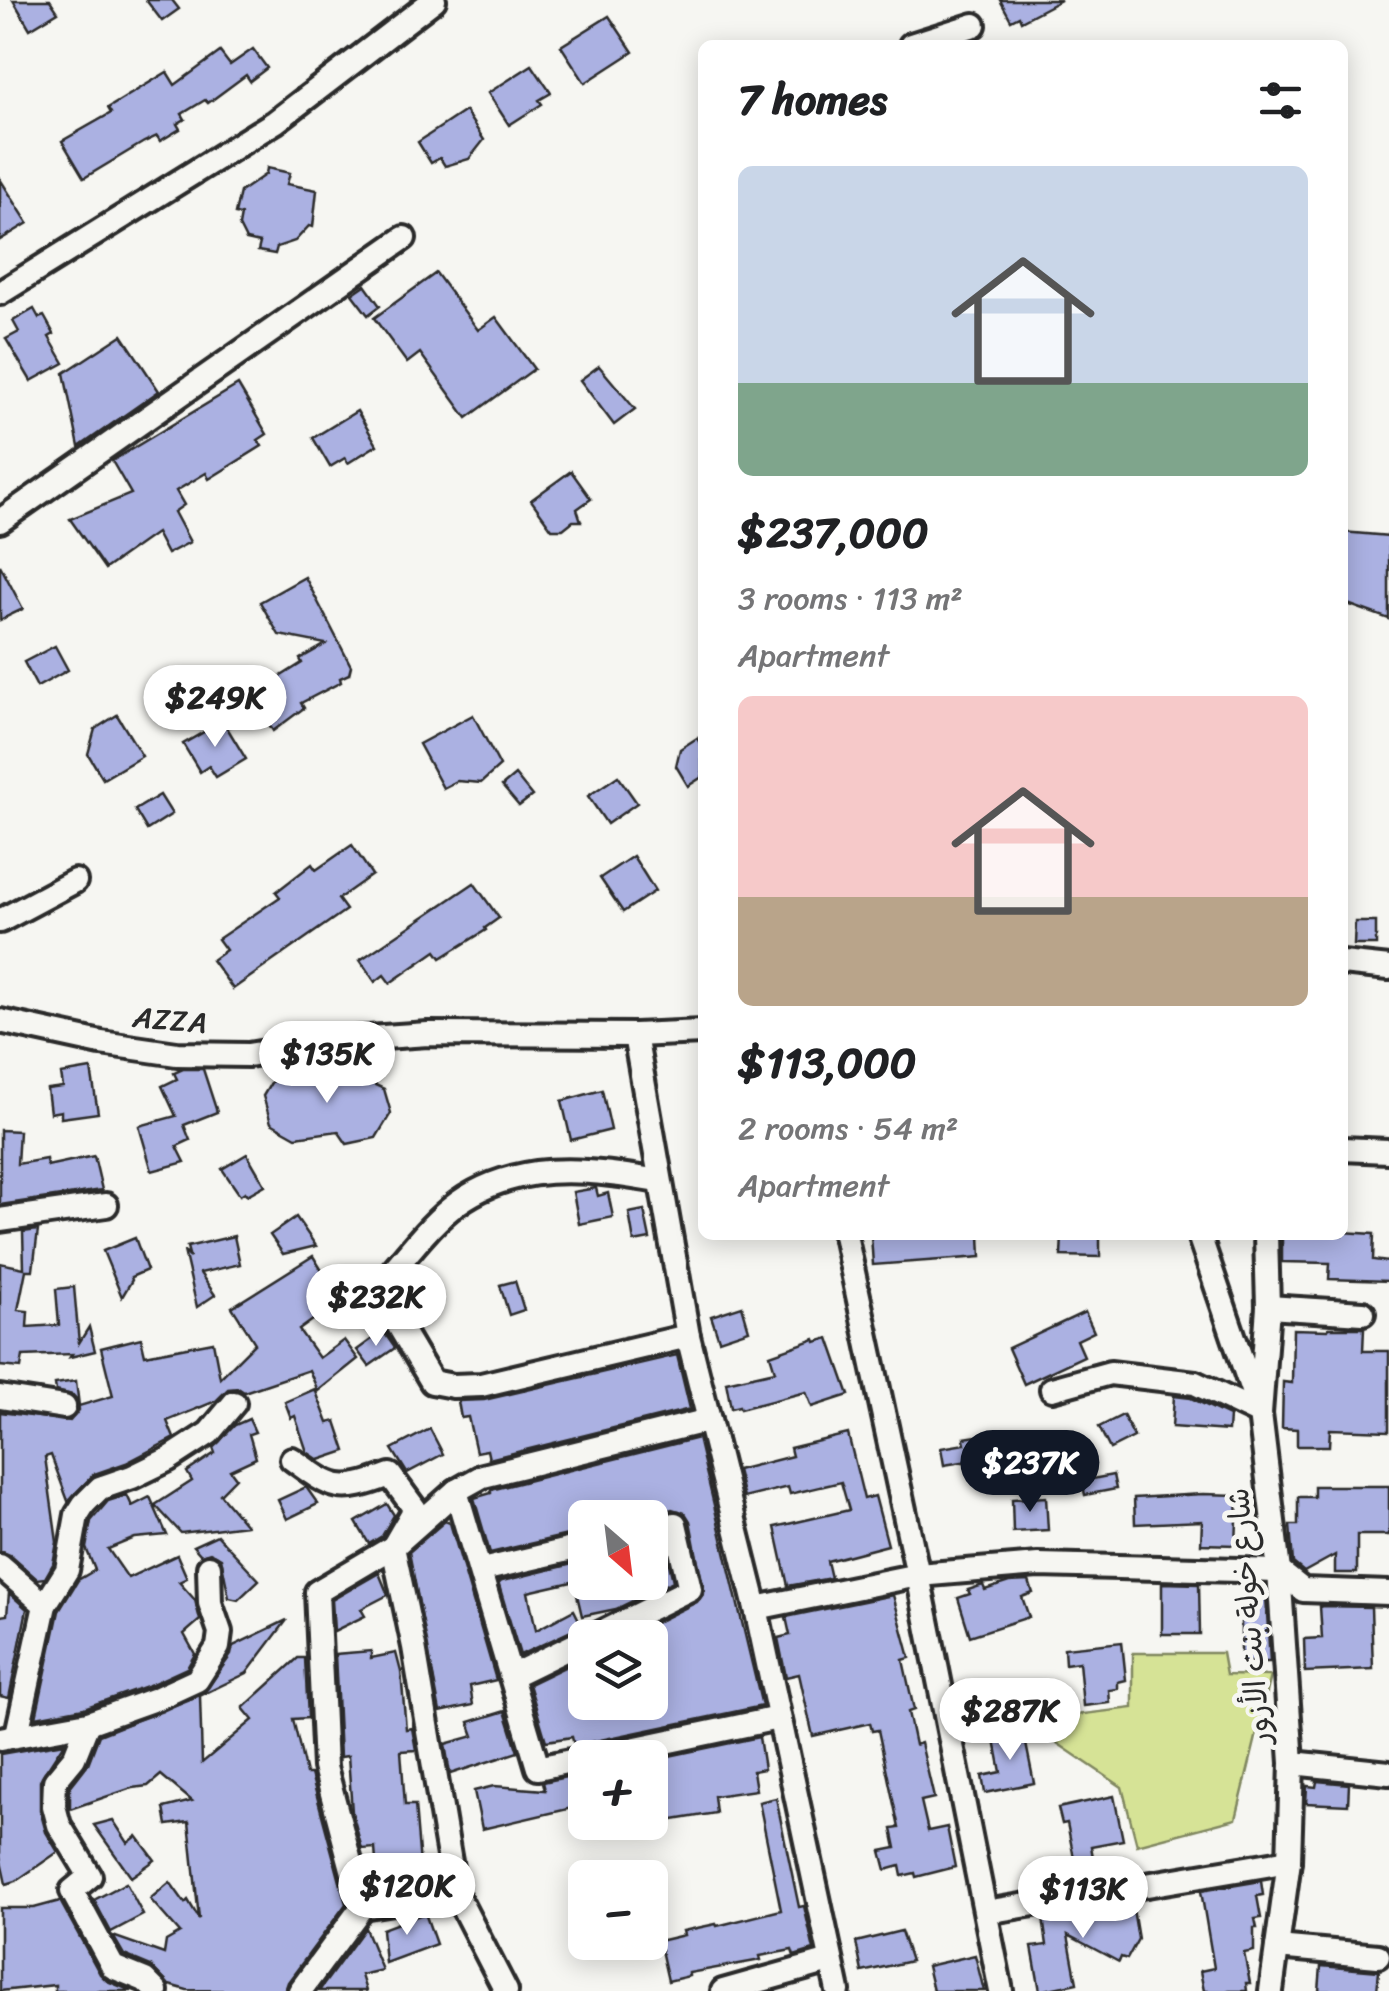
<!DOCTYPE html>
<meta charset="utf-8">
<style>
:root{--surface:#fff;--page:#f6f6f6;--text:#202124;--muted:#757577;--accent:#111827}
body{margin:0;font-family:Sriracha,"Playpen Sans Arabic",sans-serif;background:var(--page);color:var(--text);height:100vh;display:flex;flex-direction:column;font-size:38px;white-space:nowrap}
*{box-sizing:border-box;margin:0}
p{font-size:32px;color:var(--muted)}
.icon{flex:none;width:55px;height:55px;fill:none;stroke:currentColor;stroke-width:2;stroke-linecap:round;stroke-linejoin:round}
.map{position:relative;flex:1;overflow:hidden}
.details{position:absolute;left:698px;top:40px;width:650px;height:1200px;display:flex;flex-direction:column;background:var(--surface);border-radius:15px;box-shadow:0 5px 25px #0003}
.details>*{flex:none}
.needle{width:65px;rotate:152deg}
.buttons{position:absolute;left:568px;top:1500px;display:grid;gap:20px}
.buttons a{display:grid;place-items:center;width:100px;height:100px;border-radius:15px;background:var(--surface);box-shadow:0 5px 25px #0003;font-size:50px}
.price{position:absolute;translate:-50% -85px;padding:0 22px;border-radius:35px;background:#fff;color:#222;font-size:32px;line-height:65px;filter:drop-shadow(0 2px 5px #0008)}
.price::after{content:'';position:absolute;left:50%;top:60px;width:30px;height:22px;margin-left:-15px;background:inherit;clip-path:polygon(0 0,100% 0,50% 100%)}
.price.on{background:var(--accent);color:#fff}
ul{padding:0;list-style:none}
li{display:grid;align-content:center;gap:20px;height:530px;padding:0 40px}
li span{display:grid;place-items:center;height:310px;border-radius:15px;color:#555}
li>.icon{margin-inline-start:auto}
span .icon{width:180px;height:180px;fill:#fffc;stroke-width:1}
li b{font-size:42px}
h2{display:flex;justify-content:space-between;align-items:center;height:120px;padding:0 40px;font-size:42px}
.map>svg:first-child{display:block}
.green{fill:#d6e396;stroke:#808760;stroke-width:2.5}
.building{fill:#abb1e2;stroke:#2b2b2b;stroke-width:2.5}
.lines{fill:none;stroke-linecap:round;stroke-linejoin:round}
.minor-casing{stroke:#2b2b2b;stroke-width:30}
.minor{stroke:#f6f6f2;stroke-width:22}
.labels{text-anchor:middle;dominant-baseline:central;stroke-width:10;stroke-linejoin:round;paint-order:stroke}
.street-label{font-size:30px;fill:#2b2b2b;stroke:#f6f6f2}
</style>
<div class="map">
<svg width="1389" height="1991" viewBox="0 0 1389 1991">
<rect width="100%" height="100%" fill="#f6f6f2"/>
<filter id="ink" filterUnits="userSpaceOnUse"><feTurbulence type="fractalNoise" baseFrequency=".01" numOctaves="2"/><feDisplacementMap in="SourceGraphic" scale="20" xChannelSelector="R" yChannelSelector="G"/><feConvolveMatrix kernelMatrix="1 2 1 2 8 2 1 2 1" color-interpolation-filters="sRGB"/></filter>
<g filter="url(#ink)">
<!-- green -->
<polygon class="green" points="1133,1653 1222,1653 1226,1675 1271,1676 1236,1819 1137,1845 1122,1787 1051,1739 1043,1719 1133,1708"/>
<!-- building -->
<g class="building">
<polygon points="13,0 50,0 58,12 30,29"/>
<polygon points="146,0 172,0 179,9 162,21"/>
<polygon points="1000,0 1061,0 1021,21 1019,16 1011,20"/>
<polygon points="609,16 633,52 585,83 561,46"/>
<polygon points="253,49 267,68 250,81 246,75 208,103 205,100 182,114 185,119 177,124 180,129 160,141 157,136 144,142 84,178 62,141 111,113 108,108 167,72 175,85 220,52 230,65"/>
<polygon points="532,65 551,93 539,100 542,104 509,125 488,93"/>
<polygon points="465,111 484,140 469,159 445,166 440,158 431,163 418,142"/>
<polygon points="267,168 290,173 287,184 317,190 313,227 309,226 295,241 277,247 275,254 258,251 260,243 246,240 239,226 241,215 235,214 240,192 266,174"/>
<polygon points="0,179 28,223 0,240"/>
<polygon points="436,273 478,330 496,317 534,369 467,418 420,353 407,363 374,318"/>
<polygon points="365,285 380,306 368,315 352,294"/>
<polygon points="34,309 39,318 44,316 54,334 49,337 64,363 31,381 6,339 19,332 13,321"/>
<polygon points="122,335 159,391 79,447 64,373"/>
<polygon points="599,366 635,409 614,425 580,380"/>
<polygon points="238,385 267,434 258,440 262,446 209,479 206,473 176,491 184,505 174,512 190,542 167,554 156,533 105,569 70,519 131,494 112,461"/>
<polygon points="357,411 377,445 348,463 345,458 330,467 313,438"/>
<polygon points="571,471 591,499 577,509 581,521 573,521 563,529 552,529 531,500"/>
<polygon points="1342,532 1389,536 1389,619 1342,602"/>
<polygon points="0,565 23,609 0,620"/>
<polygon points="305,577 351,666 349,674 340,678 341,682 301,703 304,708 273,731 264,716 257,720 253,713 230,726 222,713 302,663 300,659 326,644 279,635 260,602"/>
<polygon points="55,646 68,670 37,687 24,662"/>
<polygon points="117,715 142,756 103,779 88,754 95,729"/>
<polygon points="473,715 500,766 481,783 457,781 443,788 419,744"/>
<polygon points="223,721 246,759 216,777 209,766 200,772 183,744"/>
<polygon points="697,738 702,747 702,777 688,786 676,766 680,749"/>
<polygon points="515,775 532,796 519,806 502,786"/>
<polygon points="618,776 637,803 607,824 588,796"/>
<polygon points="160,795 172,814 147,830 135,810"/>
<polygon points="352,845 372,875 338,899 346,910 233,989 212,960 226,950 218,939 280,897 276,892 312,864 316,870"/>
<polygon points="633,856 655,891 623,912 600,878"/>
<polygon points="474,883 499,918 485,928 486,930 441,958 436,951 390,983 384,975 375,982 360,960"/>
<polygon points="1355,922 1376,922 1376,945 1354,945"/>
<polygon points="305,1066 326,1081 354,1075 384,1089 391,1113 376,1138 347,1144 338,1131 296,1137 271,1123 263,1096 275,1076"/>
<polygon points="91,1069 98,1113 61,1118 61,1111 50,1113 47,1089 63,1087 61,1074"/>
<polygon points="183,1069 203,1069 217,1112 184,1125 190,1140 177,1146 185,1162 152,1171 139,1126 176,1116 162,1086 177,1079 174,1073"/>
<polygon points="602,1090 611,1130 571,1140 562,1101"/>
<polygon points="0,1130 19,1131 17,1164 46,1159 47,1166 94,1156 102,1190 0,1205"/>
<polygon points="247,1154 265,1185 247,1195 245,1192 240,1195 222,1169"/>
<polygon points="596,1188 598,1196 608,1193 613,1217 579,1224 573,1192"/>
<polygon points="644,1210 650,1239 634,1242 629,1213"/>
<polygon points="296,1217 316,1246 283,1254 270,1235"/>
<polygon points="38,1230 33,1270 26,1270 18,1310 28,1311 27,1327 59,1325 56,1289 74,1287 79,1343 89,1327 95,1351 70,1357 72,1354 23,1356 21,1368 0,1366 0,1263 24,1268 23,1232"/>
<polygon points="1342,1232 1374,1234 1373,1260 1389,1262 1389,1281 1329,1279 1330,1263 1282,1262 1282,1235 1342,1235"/>
<polygon points="871,1235 980,1235 981,1257 873,1265"/>
<polygon points="1062,1235 1100,1235 1100,1257 1061,1256"/>
<polygon points="234,1236 240,1264 200,1273 215,1295 197,1307 184,1251 190,1258 187,1247"/>
<polygon points="135,1238 147,1270 131,1277 132,1280 122,1297 103,1251"/>
<polygon points="313,1256 327,1279 338,1272 348,1286 354,1282 364,1296 330,1320 324,1312 299,1330 319,1358 344,1340 358,1359 318,1391 309,1370 244,1392 238,1388 228,1389 216,1401 167,1421 174,1438 126,1463 94,1474 68,1501 51,1455 45,1457 57,1542 53,1564 45,1578 37,1579 10,1555 0,1551 0,1412 70,1421 79,1410 78,1401 73,1395 56,1391 55,1384 76,1381 79,1406 113,1396 101,1348 141,1338 145,1355 213,1342 220,1378 255,1343 232,1307"/>
<polygon points="515,1281 524,1310 509,1315 500,1285"/>
<polygon points="742,1306 749,1330 719,1340 711,1316"/>
<polygon points="1085,1312 1094,1332 1077,1340 1084,1356 1024,1384 1008,1348"/>
<polygon points="1329,1328 1364,1328 1363,1351 1389,1351 1389,1431 1330,1429 1329,1446 1297,1446 1297,1429 1282,1428 1283,1382 1292,1383 1293,1329 1328,1330"/>
<polygon points="383,1331 395,1348 369,1366 357,1350"/>
<polygon points="829,1338 849,1395 812,1407 806,1392 740,1409 739,1406 731,1408 726,1382 775,1371 770,1355 815,1339 816,1342"/>
<polygon points="677,1355 690,1409 489,1459 487,1450 476,1452 468,1417 461,1418 458,1401 484,1400"/>
<polygon points="315,1389 328,1423 336,1421 346,1451 319,1460 307,1452 295,1416 291,1418 285,1402"/>
<polygon points="1174,1396 1191,1398 1229,1416 1228,1431 1172,1427"/>
<polygon points="1123,1415 1134,1437 1110,1449 1099,1427"/>
<polygon points="249,1419 255,1432 249,1434 256,1458 230,1470 236,1478 220,1494 246,1525 181,1533 155,1505 192,1481 187,1472 215,1453 213,1448 235,1425"/>
<polygon points="430,1429 443,1454 407,1473 392,1449"/>
<polygon points="848,1434 864,1499 875,1496 888,1545 827,1561 831,1578 788,1586 775,1527 849,1510 841,1482 790,1494 788,1487 744,1498 737,1470 792,1456 790,1448"/>
<polygon points="984,1435 987,1458 944,1465 941,1448 965,1444 964,1438"/>
<polygon points="698,1438 762,1706 586,1743 574,1745 572,1737 546,1741 529,1684 585,1657 585,1702 600,1702 602,1709 650,1702 650,1638 638,1638 637,1632 697,1602 704,1593 690,1521 685,1513 672,1509 642,1518 585,1518 585,1531 490,1553 474,1498 491,1493 491,1490"/>
<polygon points="1113,1475 1116,1489 1085,1495 1082,1481"/>
<polygon points="1314,1486 1389,1486 1389,1535 1357,1535 1357,1573 1335,1573 1335,1555 1304,1572 1293,1563 1290,1525 1298,1525 1298,1497 1314,1497"/>
<polygon points="306,1487 318,1504 287,1519 278,1500"/>
<polygon points="1203,1494 1238,1495 1236,1545 1201,1544 1202,1521 1135,1524 1134,1498"/>
<polygon points="127,1495 132,1506 150,1497 167,1535 135,1538 108,1549 128,1578 177,1555 187,1578 179,1582 195,1600 200,1620 184,1634 195,1654 187,1668 152,1684 84,1708 36,1717 59,1611 78,1580 95,1570 86,1548 91,1521 108,1501"/>
<polygon points="1046,1497 1048,1530 1013,1532 1012,1499"/>
<polygon points="387,1504 394,1515 382,1536 369,1544 356,1522"/>
<polygon points="445,1521 450,1523 496,1680 470,1686 473,1705 440,1712 409,1552"/>
<polygon points="217,1535 259,1580 238,1600 229,1598 221,1558 210,1552 201,1555 193,1546"/>
<polygon points="664,1542 673,1581 616,1609 582,1616 574,1582 650,1582 650,1545"/>
<polygon points="585,1561 585,1579 528,1592 536,1630 574,1610 582,1626 520,1655 498,1582"/>
<polygon points="379,1573 388,1595 361,1609 365,1616 334,1631 332,1600"/>
<polygon points="1029,1581 1033,1593 1022,1597 1029,1617 970,1636 958,1598 970,1594 968,1590 983,1585 985,1590 1009,1582"/>
<polygon points="1162,1583 1199,1584 1200,1634 1162,1634"/>
<polygon points="9,1593 27,1609 9,1698 0,1696 0,1616 7,1615"/>
<polygon points="893,1595 910,1658 903,1660 914,1710 908,1712 915,1745 921,1743 934,1798 921,1801 928,1831 947,1827 955,1867 916,1877 915,1873 902,1876 900,1866 886,1870 881,1851 896,1848 892,1829 899,1828 878,1730 872,1731 870,1723 813,1736 799,1674 786,1677 778,1638 790,1635 786,1617"/>
<polygon points="1241,1597 1266,1597 1270,1662 1241,1662"/>
<polygon points="1320,1606 1371,1607 1373,1669 1305,1672 1304,1639 1322,1638"/>
<polygon points="287,1620 247,1673 200,1696 202,1763 253,1720 243,1708 298,1658 305,1658 308,1718 293,1719 306,1774 311,1774 346,1904 288,1982 285,1991 187,1990 169,1985 151,1966 124,1955 113,1936 164,1954 166,1941 180,1933 150,1899 170,1882 185,1903 188,1900 199,1919 189,1822 167,1825 164,1808 192,1801 161,1775 148,1786 132,1788 70,1809 70,1787 88,1764 99,1735 203,1694 231,1655 233,1646"/>
<polygon points="1122,1642 1126,1680 1118,1682 1118,1689 1109,1690 1110,1703 1083,1706 1079,1662 1065,1664 1064,1648"/>
<polygon points="371,1651 371,1658 396,1653 401,1672 406,1729 412,1728 416,1750 401,1751 405,1805 415,1805 420,1865 435,1863 438,1880 378,1888 375,1848 362,1849 352,1812 348,1756 340,1757 335,1654"/>
<polygon points="505,1711 518,1752 450,1774 445,1744 474,1736 469,1722"/>
<polygon points="1023,1729 1034,1783 985,1793 982,1776 1001,1772 994,1735"/>
<polygon points="759,1737 764,1769 753,1771 756,1790 714,1796 716,1813 667,1821 664,1804 650,1806 650,1760"/>
<polygon points="64,1743 40,1780 40,1810 46,1832 58,1852 16,1881 6,1884 0,1857 0,1754"/>
<polygon points="585,1773 585,1805 482,1829 474,1791 494,1786 545,1790 543,1782"/>
<polygon points="1317,1781 1349,1784 1348,1805 1306,1803 1307,1786 1316,1787"/>
<polygon points="1114,1796 1123,1840 1091,1846 1096,1874 1065,1879 1062,1860 1074,1858 1067,1823 1062,1824 1058,1808"/>
<polygon points="776,1798 799,1907 804,1906 814,1950 794,1956 792,1950 760,1956 761,1960 689,1973 689,1976 668,1981 659,1941 684,1935 683,1931 716,1924 717,1926 781,1910 759,1802"/>
<polygon points="113,1820 128,1843 137,1836 155,1860 131,1877 94,1825"/>
<polygon points="1261,1881 1263,1895 1257,1896 1261,1918 1255,1919 1257,1928 1254,1928 1254,1951 1244,1953 1250,1983 1246,1983 1247,1991 1204,1991 1200,1971 1214,1968 1201,1891"/>
<polygon points="126,1883 143,1915 111,1932 94,1900"/>
<polygon points="60,1901 100,1974 107,1981 132,1991 55,1991 55,1985 0,1991 0,1908 34,1908"/>
<polygon points="1132,1903 1138,1939 1127,1959 1121,1957 1119,1962 1068,1935 1077,1983 1040,1991 1032,1947 1047,1945 1043,1918"/>
<polygon points="425,1913 436,1944 385,1963 382,1929"/>
<polygon points="365,1928 382,1970 361,1975 366,1991 319,1991"/>
<polygon points="901,1931 911,1961 862,1972 856,1942"/>
<polygon points="975,1955 984,1991 933,1991 927,1966"/>
<polygon points="1321,1966 1379,1971 1377,1991 1319,1991"/>
</g>
<g class="lines">
<!-- minor casing -->
<g class="minor-casing">
<g id="minor">
<polyline points="911,45 974,25"/>
<polyline points="0,293 275,122 434,0"/>
<polyline points="0,521 404,238"/>
<polyline points="0,921 75,881"/>
<polyline points="1342,963 1389,968"/>
<polyline points="0,1021 101,1043 177,1054 248,1055 339,1040 428,1034 635,1035 702,1032"/>
<polyline points="635,1035 688,1336 756,1608 838,1991"/>
<polyline points="1342,1149 1388,1151"/>
<path d="M658 1181C588 1168 510 1160 450 1209 423 1231 401 1263 377 1289L432 1382 453 1386 481 1385 688 1336"/>
<polyline points="0,1220 106,1205"/>
<polyline points="845,1235 918,1575 1001,1991"/>
<polyline points="1199,1235 1256,1402"/>
<polyline points="1266,1235 1268,1307 1260,1414 1279,1571 1292,1763 1289,1861 1271,1991"/>
<polyline points="1268,1307 1363,1313"/>
<polyline points="1052,1389 1110,1373 1195,1383 1260,1414"/>
<polyline points="0,1397 64,1407"/>
<path d="M292 1459C334 1490 339 1494 390 1475L415 1509 393 1547 414 1647 455 1892 506 1991"/>
<polyline points="456,1491 538,1768 585,1758"/>
<polyline points="0,1566 45,1605"/>
<polyline points="482,1570 585,1546"/>
<polyline points="756,1608 918,1575 1038,1565 1279,1571 1303,1590 1389,1593"/>
<polyline points="591,1638 690,1589 675,1524 650,1530"/>
<polyline points="511,1676 585,1640"/>
<polyline points="88,1723 74,1758 55,1781 54,1806 59,1825 90,1876 72,1891 113,1967 145,1980 156,1991"/>
<polyline points="17,1734 45,1605 67,1570 77,1515 84,1504 100,1488 132,1477 169,1459 209,1433 234,1403"/>
<polyline points="0,1739 88,1723 158,1698 197,1680 218,1647 220,1632 210,1603 209,1567"/>
<polyline points="589,1758 778,1718"/>
<polyline points="1292,1763 1389,1773"/>
<polyline points="455,1892 362,1907 325,1767 317,1592 393,1547 456,1491 483,1476 709,1420"/>
<polyline points="986,1912 1289,1861"/>
<polyline points="1277,1947 1378,1956"/>
<polyline points="300,1991 362,1907"/>
<polyline points="723,1991 830,1961"/>
</g>
</g>
<!-- minor -->
<use href="#minor" class="minor"/>
</g>
</g>
<g class="labels">
<!-- street labels -->
<g class="street-label">
<text transform="translate(170 1020) rotate(5)">AZZA</text>
<text transform="translate(1249 1616) rotate(-95)">شارع خولة بنت الأزور</text>
</g>
</g>
</svg>
<div class="buttons">
<a><svg class="needle" viewBox="-14 -14 28 28"><path d="M0-13l5 13h-10z" fill="#e53935"/><path d="M0 13l5-13h-10z" fill="#757577"/></svg></a>
<a><svg class="icon" aria-label="layers" viewBox="0 0 24 24"><path d="M12 4l9 5-9 5-9-5zM3 14l9 5 9-5"/></svg></a>
<a>+</a>
<a>−</a>
</div>
<b class="price" style="left:215px;top:750px">$249K</b>
<b class="price" style="left:327px;top:1106px">$135K</b>
<b class="price" style="left:376px;top:1349px">$232K</b>
<b class="price on" style="left:1030px;top:1515px">$237K</b>
<b class="price" style="left:1010px;top:1763px">$287K</b>
<b class="price" style="left:407px;top:1938px">$120K</b>
<b class="price" style="left:1083px;top:1941px">$113K</b>
<section class="details">
<h2>7 homes<svg class="icon" aria-label="filters" viewBox="0 0 24 24"><path d="M4 7h16M4 17h16"/><circle cx="9" cy="7" r="2"/><circle cx="15" cy="17" r="2"/></svg></h2>
<ul>
<li><span style="background:linear-gradient(#c9d6e8 70%,#7fa58c 0)"><svg class="icon" aria-label="home" viewBox="0 0 24 24"><path d="M3 11l9-7 9 7M6 9v11h12V9"/></svg></span><div><b>$237,000</b><p>3 rooms · 113 m²</p><p>Apartment</p></div></li>
<li><span style="background:linear-gradient(#f6c9c9 65%,#b9a48a 0)"><svg class="icon" aria-label="home" viewBox="0 0 24 24"><path d="M3 11l9-7 9 7M6 9v11h12V9"/></svg></span><div><b>$113,000</b><p>2 rooms · 54 m²</p><p>Apartment</p></div></li>
</ul>
</section>
</div>
